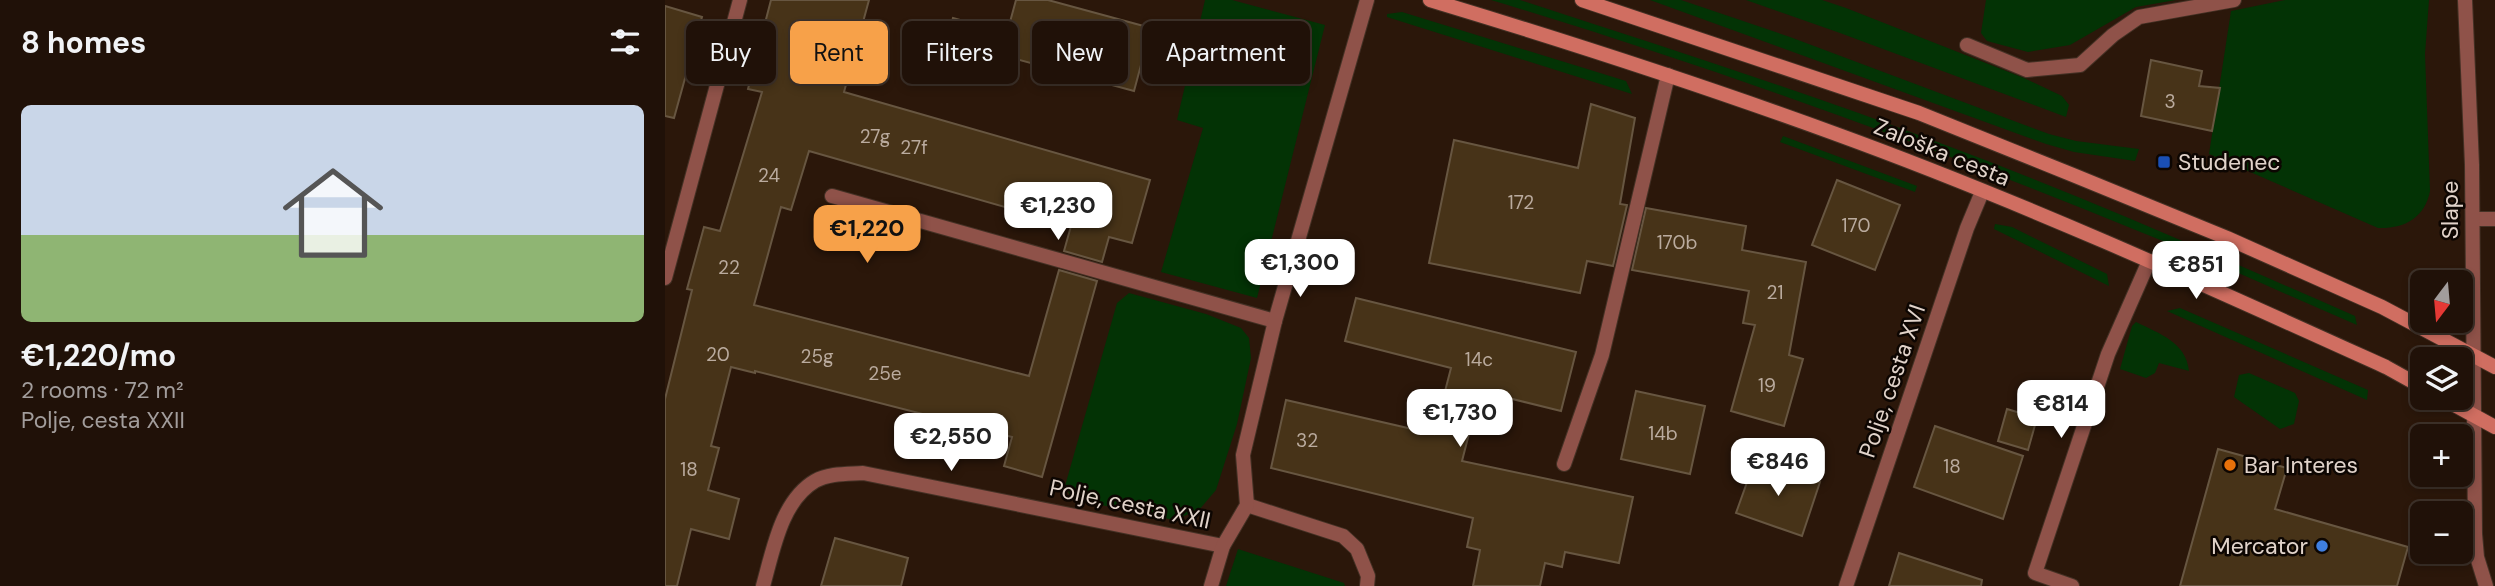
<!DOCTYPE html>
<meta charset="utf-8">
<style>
:root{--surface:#201108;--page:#281a12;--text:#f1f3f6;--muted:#a29d9c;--line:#3d3129;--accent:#f7a149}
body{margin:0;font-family:"DM Sans",sans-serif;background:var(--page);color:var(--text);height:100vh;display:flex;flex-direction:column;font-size:26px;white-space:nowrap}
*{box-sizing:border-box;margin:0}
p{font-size:23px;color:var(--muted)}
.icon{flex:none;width:38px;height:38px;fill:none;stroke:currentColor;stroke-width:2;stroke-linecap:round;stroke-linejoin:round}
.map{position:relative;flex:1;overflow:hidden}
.side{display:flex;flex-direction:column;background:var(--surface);width:665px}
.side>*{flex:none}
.guide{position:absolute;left:21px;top:21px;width:665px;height:63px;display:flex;gap:14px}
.needle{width:46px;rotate:196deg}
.controls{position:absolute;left:1745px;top:270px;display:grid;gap:14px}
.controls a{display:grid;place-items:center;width:63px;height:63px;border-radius:10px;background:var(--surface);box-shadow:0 4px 10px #0003,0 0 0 2px var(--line);font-size:35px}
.price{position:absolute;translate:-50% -60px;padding:0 16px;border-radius:14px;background:#fff;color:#222;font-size:23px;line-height:46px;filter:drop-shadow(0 2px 4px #0008)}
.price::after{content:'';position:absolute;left:50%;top:42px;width:21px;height:16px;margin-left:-10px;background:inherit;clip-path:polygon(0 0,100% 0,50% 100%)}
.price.on{background:var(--accent);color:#111}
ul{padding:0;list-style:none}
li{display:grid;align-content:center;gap:14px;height:371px;padding:0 21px}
li span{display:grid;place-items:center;height:217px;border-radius:10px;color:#555}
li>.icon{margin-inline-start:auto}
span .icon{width:126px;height:126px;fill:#fffc;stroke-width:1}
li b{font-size:30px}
h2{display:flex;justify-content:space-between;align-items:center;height:84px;padding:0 21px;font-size:30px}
.chip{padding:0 24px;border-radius:10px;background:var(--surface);box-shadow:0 4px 10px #0003,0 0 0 2px var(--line);font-size:24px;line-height:63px}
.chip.on{background:var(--accent);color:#111}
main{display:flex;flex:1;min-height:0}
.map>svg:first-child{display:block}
.green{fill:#033305}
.building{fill:#473318;stroke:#675641;stroke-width:2}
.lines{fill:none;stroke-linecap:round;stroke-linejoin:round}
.service-casing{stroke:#443125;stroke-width:16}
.minor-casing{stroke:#443125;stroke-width:16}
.secondary-casing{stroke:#443125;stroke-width:16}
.service{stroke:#8f5249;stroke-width:14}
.minor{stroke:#8f5249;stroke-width:14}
.secondary{stroke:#d06e61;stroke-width:14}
.transit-dot{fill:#1a4fb4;stroke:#0d0602;stroke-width:2.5}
.food-dot{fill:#e8710a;stroke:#0d0602;stroke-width:2.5}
.shop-dot{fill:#3f7fe0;stroke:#0d0602;stroke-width:2.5}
.labels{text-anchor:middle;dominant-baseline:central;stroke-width:5;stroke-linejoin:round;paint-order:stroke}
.number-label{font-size:19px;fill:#baab9e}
.street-label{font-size:23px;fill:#e1d3ca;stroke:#0d0602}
.poi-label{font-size:23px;fill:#e1d3ca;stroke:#0d0602;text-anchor:start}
</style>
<main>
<section class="side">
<h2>8 homes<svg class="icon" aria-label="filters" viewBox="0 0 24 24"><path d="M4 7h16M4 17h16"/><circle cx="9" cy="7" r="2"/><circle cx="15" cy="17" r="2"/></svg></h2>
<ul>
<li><span style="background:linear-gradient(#c9d6e8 60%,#8fb573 0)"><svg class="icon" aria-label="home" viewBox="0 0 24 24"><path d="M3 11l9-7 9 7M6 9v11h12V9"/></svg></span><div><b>€1,220/mo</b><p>2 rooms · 72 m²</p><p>Polje, cesta XXII</p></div></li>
</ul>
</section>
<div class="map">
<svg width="1830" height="586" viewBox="0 0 1830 586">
<rect width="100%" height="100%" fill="#2b170a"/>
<!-- green -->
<g class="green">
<polygon points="540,0 567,0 660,25 592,298 496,272 538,128 512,120"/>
<path d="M826 0H855C996 46 1137 91 1275 143 1415 195 1553 256 1690 316L1692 325C1619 294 1547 260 1473 231 1261 144 1045 66 826 0Z"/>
<polygon points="985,0 1016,0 1125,37 1384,134 1411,141 1474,149 1470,161 1409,152 1381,144"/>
<polygon points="1081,0 1157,0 1181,8 1359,78 1397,96 1404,105 1401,117 1175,33"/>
<polygon points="1321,0 1511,0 1471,7 1405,45 1363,52 1322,41 1316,33"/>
<path d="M1620 0H1764L1760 54 1765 191C1760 218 1739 229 1713 228L1544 154 1566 11Z"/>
<polygon points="737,12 961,81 967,94 722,17 722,14"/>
<polygon points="1118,136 1252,186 1250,192 1115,142"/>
<polygon points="1330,224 1347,227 1442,274 1444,286 1329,229"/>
<polygon points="464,293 541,314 576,328 584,338 586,358 572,424 551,490 534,510 509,520 407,499 400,486 452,303"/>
<polygon points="1515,308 1703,390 1702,400 1502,311"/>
<path d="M1471 322C1495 334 1521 342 1524 371L1494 363 1490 373 1481 378 1455 369 1467 326Z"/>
<polygon points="1584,373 1630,393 1634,401 1629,424 1615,429 1569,397 1574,375"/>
<polygon points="573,549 679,583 680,586 561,586"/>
</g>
<!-- building -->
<g class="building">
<polygon points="106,0 204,0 179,92 485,180 467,243 444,237 437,262 399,251 406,226 144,151 126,210 116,207 89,305 364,376 394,270 432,281 377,477 339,466 347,437 90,371 90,373 66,367 46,446 54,448 43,490 74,499 64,539 26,529 12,586 0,586 0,399 27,290 22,289 39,227 55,231 97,92 83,89"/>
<polygon points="351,0 383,0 486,28 469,91 336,55"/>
<polygon points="0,6 37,17 9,118 0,116"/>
<polygon points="288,18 334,31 324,65 278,52"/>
<polygon points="1486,60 1537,71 1534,86 1555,88 1547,131 1476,116"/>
<polygon points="926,104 970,118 955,204 962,205 948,266 922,261 915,293 764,263 789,140 913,168"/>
<polygon points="1172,180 1235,205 1210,270 1147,245"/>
<polygon points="981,208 1081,226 1077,250 1141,262 1124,355 1138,359 1119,426 1066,411 1090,325 1078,323 1084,291 967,270"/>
<polygon points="691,298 911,352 896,411 815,391 797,461 968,497 954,563 900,552 897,567 880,563 875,586 808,586 815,550 802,547 808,518 606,468 621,400 769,434 786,368 680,341"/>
<polygon points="971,391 1040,406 1025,474 956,459"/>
<polygon points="1342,409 1372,418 1363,450 1333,441"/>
<polygon points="1270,426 1358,456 1338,519 1249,487"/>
<polygon points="1553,449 1622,468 1610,509 1743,547 1732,586 1515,586"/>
<polygon points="1090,460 1155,482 1137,536 1071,513"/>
<polygon points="170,538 243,558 236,586 156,586"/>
<polygon points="1234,553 1317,580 1316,586 1224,586"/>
</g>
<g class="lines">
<!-- service casing -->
<g class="service-casing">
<g id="service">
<polyline points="1808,219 1830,219"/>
<polyline points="899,464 937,355 1003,75"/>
</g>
</g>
<!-- minor casing -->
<g class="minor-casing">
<g id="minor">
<polyline points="1800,0 1807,165 1810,534 1812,557 1821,586"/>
<polyline points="1302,45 1362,70 1415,65 1448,35 1474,17 1569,0"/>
<polyline points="167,196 610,321"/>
<polyline points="0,278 75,0"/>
<polyline points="582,505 678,536 692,549 703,576 702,586"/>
<path d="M98 586C108 551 116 501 150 481 164 473 183 474 198 473L558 546"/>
<polyline points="546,586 558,546 582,505 578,455 610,321 702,0"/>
<polyline points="1181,586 1302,228 1317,192"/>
<polyline points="1407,586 1370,573 1443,354 1484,261"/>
</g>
</g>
<!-- secondary casing -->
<g class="secondary-casing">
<g id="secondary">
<path d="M765 0C901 41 1037 85 1171 134 1358 202 1540 285 1721 367L1757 387"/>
<polyline points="917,0 1254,113 1408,175 1562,238 1717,307 1830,367"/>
<polyline points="1775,397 1830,427"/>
</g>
</g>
<!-- service -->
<use href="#service" class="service"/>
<!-- minor -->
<use href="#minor" class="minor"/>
<!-- secondary -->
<use href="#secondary" class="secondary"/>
</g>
<!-- markers -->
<rect class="transit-dot" x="1492" y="155" width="14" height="14" rx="3.5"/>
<circle class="food-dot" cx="1565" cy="465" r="7"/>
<circle class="shop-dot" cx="1657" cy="546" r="7"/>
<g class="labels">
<!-- number labels -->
<g class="number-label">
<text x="1505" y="101">3</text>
<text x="210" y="136">27g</text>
<text x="249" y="147">27f</text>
<text x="104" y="175">24</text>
<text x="856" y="202">172</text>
<text x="1191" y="225">170</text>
<text x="1012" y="242">170b</text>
<text x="64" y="267">22</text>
<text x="1110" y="292">21</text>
<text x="53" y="354">20</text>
<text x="152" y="356">25g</text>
<text x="814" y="359">14c</text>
<text x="220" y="373">25e</text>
<text x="1102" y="385">19</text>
<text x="998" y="433">14b</text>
<text x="642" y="440">32</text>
<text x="1287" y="466">18</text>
<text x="24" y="469">18</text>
</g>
<!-- street labels -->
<g class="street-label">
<text transform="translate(1277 152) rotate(22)">Zaloška cesta</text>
<text transform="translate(1785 210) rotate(-90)">Slape</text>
<text transform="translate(1227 381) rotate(-71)">Polje, cesta XVI</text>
<text transform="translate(465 504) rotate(12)">Polje, cesta XXII</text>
</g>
<!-- poi labels -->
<g class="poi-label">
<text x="1513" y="162">Studenec</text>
<text x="1579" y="465">Bar Interes</text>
<text x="1643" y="546" text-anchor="end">Mercator</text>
</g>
</g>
</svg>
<div class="controls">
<a><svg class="needle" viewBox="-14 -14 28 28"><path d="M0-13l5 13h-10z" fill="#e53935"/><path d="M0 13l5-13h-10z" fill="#a29d9c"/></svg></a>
<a><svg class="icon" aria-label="layers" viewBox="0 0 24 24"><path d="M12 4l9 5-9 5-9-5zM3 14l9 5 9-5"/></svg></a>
<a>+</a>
<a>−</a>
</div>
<b class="price" style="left:393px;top:242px">€1,230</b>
<b class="price on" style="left:202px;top:265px">€1,220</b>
<b class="price" style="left:635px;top:299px">€1,300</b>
<b class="price" style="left:1531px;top:301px">€851</b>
<b class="price" style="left:1396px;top:440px">€814</b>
<b class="price" style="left:795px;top:449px">€1,730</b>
<b class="price" style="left:286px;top:473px">€2,550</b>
<b class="price" style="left:1113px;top:498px">€846</b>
<div class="guide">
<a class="chip">Buy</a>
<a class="chip on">Rent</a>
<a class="chip">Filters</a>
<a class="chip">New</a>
<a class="chip">Apartment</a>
</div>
</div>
</main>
